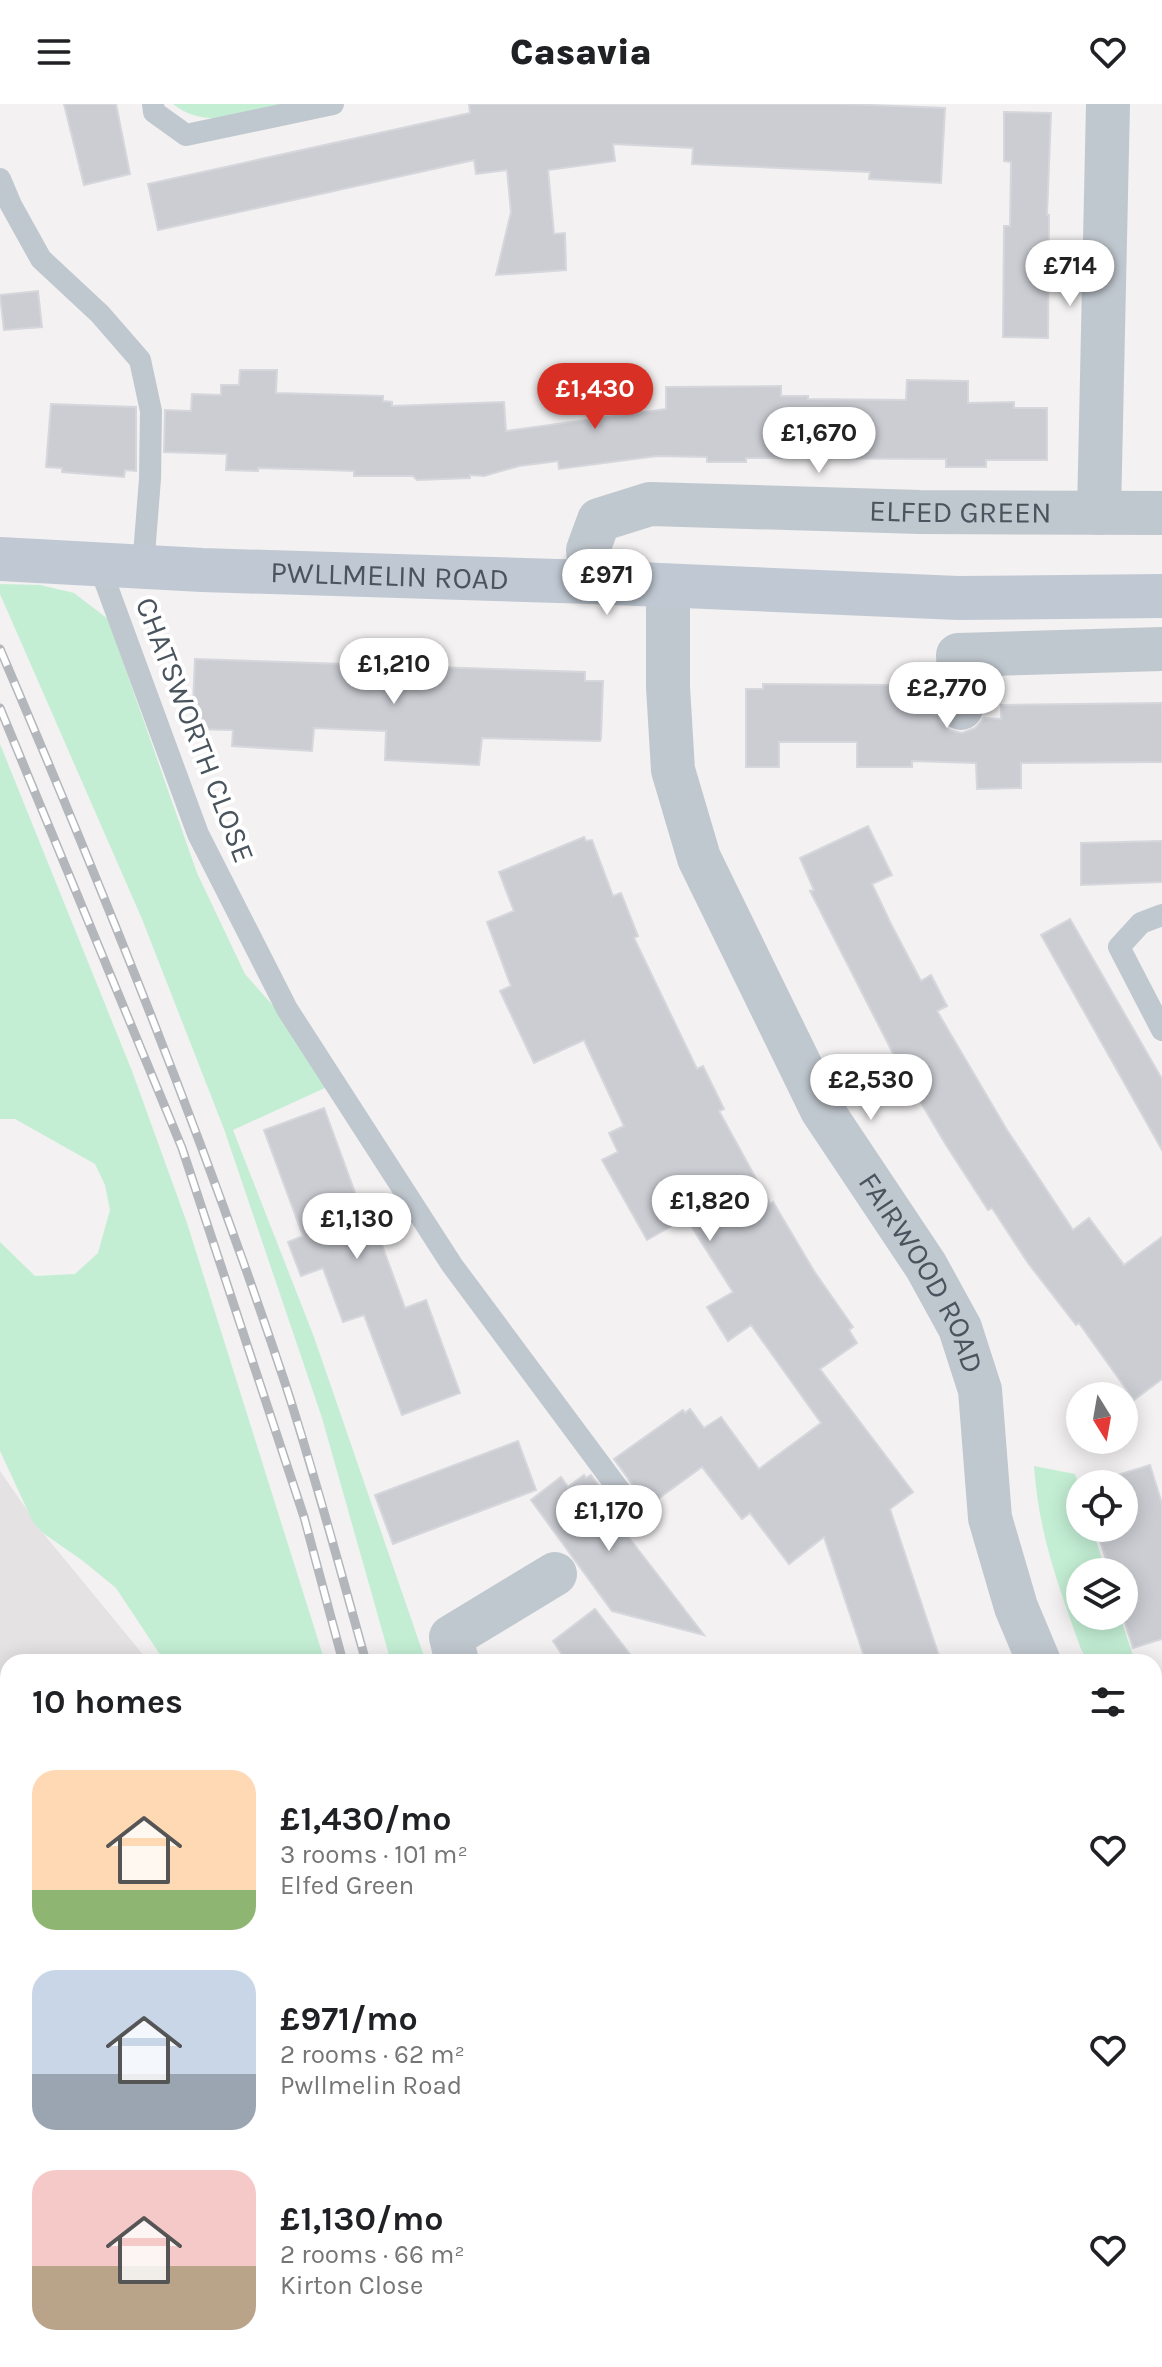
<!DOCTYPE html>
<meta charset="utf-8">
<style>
:root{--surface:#fff;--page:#f6f6f6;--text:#202124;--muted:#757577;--accent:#d93025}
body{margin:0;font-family:Karla,sans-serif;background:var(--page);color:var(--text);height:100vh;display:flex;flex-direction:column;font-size:30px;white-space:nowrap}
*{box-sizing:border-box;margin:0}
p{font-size:26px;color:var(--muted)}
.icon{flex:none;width:44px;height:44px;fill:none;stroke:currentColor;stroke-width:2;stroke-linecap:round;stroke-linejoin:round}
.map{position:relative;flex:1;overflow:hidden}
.panel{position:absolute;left:0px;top:1550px;width:1162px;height:714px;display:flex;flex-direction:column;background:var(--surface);border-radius:24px 24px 0 0;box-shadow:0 4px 20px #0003}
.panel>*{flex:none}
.needle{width:52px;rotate:169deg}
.controls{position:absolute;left:1066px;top:1278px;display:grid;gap:16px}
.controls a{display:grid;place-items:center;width:72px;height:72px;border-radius:50%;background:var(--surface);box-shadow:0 4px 20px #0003;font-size:40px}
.price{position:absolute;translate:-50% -68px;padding:0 18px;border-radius:28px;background:#fff;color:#222;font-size:26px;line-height:52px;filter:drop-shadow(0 2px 4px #0008)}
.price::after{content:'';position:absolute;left:50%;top:48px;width:24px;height:18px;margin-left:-12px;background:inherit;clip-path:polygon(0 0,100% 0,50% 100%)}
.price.active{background:var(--accent);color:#fff}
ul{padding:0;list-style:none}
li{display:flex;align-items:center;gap:24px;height:200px;padding:0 32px}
li span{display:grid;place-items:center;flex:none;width:224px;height:160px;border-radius:24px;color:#555}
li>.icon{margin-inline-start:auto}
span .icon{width:96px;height:96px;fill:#fffc;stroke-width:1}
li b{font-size:34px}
h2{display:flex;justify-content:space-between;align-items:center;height:96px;padding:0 32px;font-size:34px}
header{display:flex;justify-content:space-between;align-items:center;height:104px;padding:0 32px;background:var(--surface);font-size:36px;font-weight:800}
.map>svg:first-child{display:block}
.education{fill:#e4e2e3}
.green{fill:#c3eed4}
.building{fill:#cbcdd3;stroke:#d5d7dc;stroke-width:2}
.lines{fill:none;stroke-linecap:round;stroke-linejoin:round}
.lane{stroke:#c0c8cf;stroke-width:22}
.street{stroke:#c0c8cf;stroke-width:44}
.secondary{stroke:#c0c9d3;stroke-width:44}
.rail-casing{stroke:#b3b6bb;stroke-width:9}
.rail{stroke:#fff;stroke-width:6;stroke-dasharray:18;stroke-linecap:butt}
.labels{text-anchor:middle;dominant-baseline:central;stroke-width:8;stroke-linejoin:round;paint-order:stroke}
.street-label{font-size:30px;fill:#4a545e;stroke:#fff}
</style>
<header><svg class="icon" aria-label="menu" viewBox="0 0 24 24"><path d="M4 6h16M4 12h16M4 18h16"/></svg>Casavia<svg class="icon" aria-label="heart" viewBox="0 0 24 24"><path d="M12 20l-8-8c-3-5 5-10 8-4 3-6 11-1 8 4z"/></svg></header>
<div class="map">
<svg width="1162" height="2263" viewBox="0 0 1162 2263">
<rect width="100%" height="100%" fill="#f3f1f1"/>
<!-- education -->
<polygon class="education" points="0,1367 43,1429 149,1558 8,1558 8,1941 0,1945"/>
<!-- green -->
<g class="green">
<path d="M173 0H285C246 9 207 27 173 0Z"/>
<polygon points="0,480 40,481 74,489 108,515 197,769 245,870 283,913 327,983 233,1026 314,1233 426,1558 391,1558 322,1314 224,1025 142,815 0,490"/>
<polygon points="0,640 132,967 187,1119 325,1558 165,1558 116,1484 83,1457 43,1429 33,1418 0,1347 0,1138 35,1172 75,1170 98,1149 110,1106 105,1081 95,1060 15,1015 0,1015"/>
<path d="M1034 1362 1075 1370 1080 1385V1424H1092L1106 1468H1080V1512H1120L1135 1558H1088L1081 1545C1058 1481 1039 1431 1034 1362Z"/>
<polygon points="537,2256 945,2256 943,2263 539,2263"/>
</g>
<!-- building -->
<g class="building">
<polygon points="64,0 116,0 130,70 84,81"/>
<polygon points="469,0 844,0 945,4 941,79 869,75 870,68 692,60 693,44 613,40 615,57 548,66 554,130 565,129 566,166 496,171 511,108 507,66 476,70 474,56 158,126 148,80 470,9"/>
<polygon points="1004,8 1051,9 1047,111 1049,111 1048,234 1003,233 1004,122 1010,122 1011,58 1004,57"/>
<polygon points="38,187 42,223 4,226 0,191"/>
<polygon points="240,266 277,266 276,289 383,292 383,297 392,298 392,302 504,298 506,327 666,305 666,283 781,282 781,292 808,292 808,295 906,296 907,276 968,277 968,299 1014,298 1014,304 1047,304 1047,356 986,356 986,363 946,363 946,355 746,354 746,358 707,358 707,353 657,352 559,365 558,357 519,362 484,372 470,371 470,374 417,376 413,372 354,372 354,367 328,366 258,364 258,367 226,366 227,350 164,348 165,306 191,307 192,290 221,291 221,281 239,281"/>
<polygon points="51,300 136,303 136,367 125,366 124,373 62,368 62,364 46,363"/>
<polygon points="195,555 585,568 585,577 603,577 601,634 600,637 482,634 479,661 385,656 386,627 314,624 312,647 232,642 233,626 192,625"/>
<polygon points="763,580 901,581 901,585 935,586 935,611 938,611 941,618 949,626 962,629 975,624 984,614 1001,615 1001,601 1162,599 1162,658 1021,659 1021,684 977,685 976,659 912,657 912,663 857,663 857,638 779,638 779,663 746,663 746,585 763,585"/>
<polygon points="868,722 892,771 872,780 891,820 921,877 931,871 947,902 937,907 1007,1026 1073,1126 1089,1114 1124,1161 1162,1133 1162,1275 1134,1296 1079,1219 1076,1221 1028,1159 992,1104 988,1106 946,1041 901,965 810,787 814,786 800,754"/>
<polygon points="584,733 586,737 592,736 613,792 621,789 638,832 634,834 697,965 703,962 724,1005 719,1007 770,1100 773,1098 814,1167 853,1223 849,1226 857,1239 820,1265 913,1388 890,1405 941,1558 866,1558 824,1433 789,1460 750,1409 742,1415 702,1363 648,1402 614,1355 683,1306 685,1309 690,1305 704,1324 721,1313 759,1365 821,1319 751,1221 728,1237 707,1203 733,1188 686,1114 647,1136 602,1056 618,1048 609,1029 624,1022 584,936 534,959 500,887 511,882 487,818 514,807 499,768"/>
<polygon points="1162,737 1162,778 1081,781 1081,739"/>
<polygon points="1070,815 1162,975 1162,1046 1041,831"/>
<polygon points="324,1004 361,1105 368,1103 405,1204 426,1196 460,1289 402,1311 364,1211 343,1218 323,1164 301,1172 288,1138 303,1132 264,1026"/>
<polygon points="518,1337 536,1386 393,1440 375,1391"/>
<polygon points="1150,1361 1162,1400 1162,1535 1133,1544 1123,1512 1124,1468 1110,1468 1096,1424 1124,1424 1124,1380 1089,1380"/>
<polygon points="584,1371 586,1374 591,1371 625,1418 620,1422 704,1531 612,1507 531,1396 561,1373 568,1383"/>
<polygon points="595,1505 636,1558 567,1558 553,1537"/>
</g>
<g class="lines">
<!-- lane -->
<g class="lane">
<polyline points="153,0 154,8 186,31 333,0"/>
<polyline points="0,75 11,101 41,155 100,210 140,256 151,307 150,375 143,463"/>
<polyline points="99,461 198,730 287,905 452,1161 637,1410"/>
<polyline points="1162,811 1141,819 1119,843 1162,926"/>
</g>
<!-- street -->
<g class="street">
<polyline points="1099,409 1108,0"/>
<path id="s1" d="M591 478 588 446 599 416 650 400 920 408 1162 409"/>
<path id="s2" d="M668 482V583L673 666 699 754 822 1006 926 1162 960 1224 980 1286 990 1414 1016 1503 1039 1558"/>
<polyline points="961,604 958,551 1162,545"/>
<polyline points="457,1558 451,1533 555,1470"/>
<polyline points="1154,1732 1162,1740"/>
<polyline points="235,2256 237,2263"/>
<polyline points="53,2263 63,2256"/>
<polyline points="943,2263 945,2256"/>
</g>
<!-- secondary -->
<path class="secondary" id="s3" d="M0 455 202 466 591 478 958 494 1162 492"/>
<!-- rail casing -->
<g class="rail-casing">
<g id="rail">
<path d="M0 545C103 786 202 1030 285 1279 315 1371 340 1465 366 1558"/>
<polyline points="0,604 182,1044 304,1413 343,1558"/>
<polyline points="492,2256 493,2263"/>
<polyline points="515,2256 516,2263"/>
</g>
</g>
<!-- rail -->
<use href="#rail" class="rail"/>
</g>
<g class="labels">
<!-- street labels -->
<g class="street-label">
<text stroke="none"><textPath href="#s1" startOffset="428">ELFED GREEN</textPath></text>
<text stroke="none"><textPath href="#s3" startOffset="390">PWLLMELIN ROAD</textPath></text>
<text transform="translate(195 626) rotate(69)">CHATSWORTH CLOSE</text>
<text stroke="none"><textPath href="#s2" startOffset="748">FAIRWOOD ROAD</textPath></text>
</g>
</g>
</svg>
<div class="controls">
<a><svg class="needle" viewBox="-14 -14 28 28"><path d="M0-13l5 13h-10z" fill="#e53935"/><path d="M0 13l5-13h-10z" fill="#757577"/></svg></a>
<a><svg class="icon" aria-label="locate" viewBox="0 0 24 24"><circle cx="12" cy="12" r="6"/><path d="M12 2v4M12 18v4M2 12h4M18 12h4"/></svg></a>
<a><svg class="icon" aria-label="layers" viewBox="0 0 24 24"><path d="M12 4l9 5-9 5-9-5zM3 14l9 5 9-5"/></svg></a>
</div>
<b class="price" style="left:1070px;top:204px">£714</b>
<b class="price active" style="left:595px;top:327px">£1,430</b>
<b class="price" style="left:819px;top:371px">£1,670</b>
<b class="price" style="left:607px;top:513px">£971</b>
<b class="price" style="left:394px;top:602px">£1,210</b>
<b class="price" style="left:947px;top:626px">£2,770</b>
<b class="price" style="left:871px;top:1018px">£2,530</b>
<b class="price" style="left:710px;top:1139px">£1,820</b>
<b class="price" style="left:357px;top:1157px">£1,130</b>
<b class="price" style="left:609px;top:1449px">£1,170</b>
<section class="panel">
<h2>10 homes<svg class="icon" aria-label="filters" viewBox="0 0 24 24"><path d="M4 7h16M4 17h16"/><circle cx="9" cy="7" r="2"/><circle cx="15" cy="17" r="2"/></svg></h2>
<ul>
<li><span style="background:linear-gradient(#ffd9b3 75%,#8fb573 0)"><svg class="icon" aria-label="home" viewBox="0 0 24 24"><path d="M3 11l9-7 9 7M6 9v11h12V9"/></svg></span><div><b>£1,430/mo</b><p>3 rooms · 101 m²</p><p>Elfed Green</p></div><svg class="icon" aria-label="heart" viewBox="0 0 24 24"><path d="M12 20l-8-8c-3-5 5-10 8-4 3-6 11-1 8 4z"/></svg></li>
<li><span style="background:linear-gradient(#c9d6e8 65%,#9aa5b1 0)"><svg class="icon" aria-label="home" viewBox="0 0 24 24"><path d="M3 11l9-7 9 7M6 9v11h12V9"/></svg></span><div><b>£971/mo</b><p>2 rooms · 62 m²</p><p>Pwllmelin Road</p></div><svg class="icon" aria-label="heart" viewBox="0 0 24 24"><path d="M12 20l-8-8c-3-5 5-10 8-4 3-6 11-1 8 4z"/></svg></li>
<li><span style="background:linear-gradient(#f6c9c9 60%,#b9a48a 0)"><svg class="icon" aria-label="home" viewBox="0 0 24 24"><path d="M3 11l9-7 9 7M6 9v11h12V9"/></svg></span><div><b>£1,130/mo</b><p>2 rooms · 66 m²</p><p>Kirton Close</p></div><svg class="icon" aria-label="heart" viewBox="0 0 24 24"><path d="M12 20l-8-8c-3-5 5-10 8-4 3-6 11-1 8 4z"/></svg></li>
</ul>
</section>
</div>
